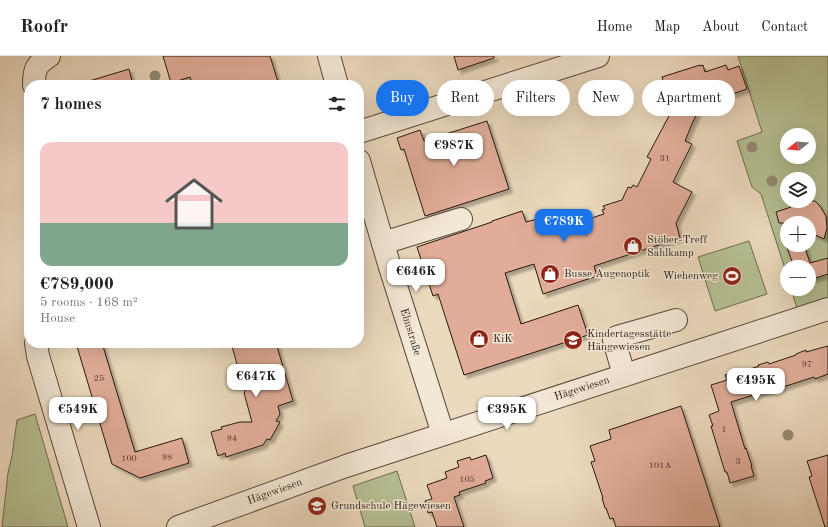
<!DOCTYPE html>
<meta charset="utf-8">
<style>
:root{--surface:#fff;--page:#f6f6f6;--text:#222;--muted:#767676;--line:#e0e0e0;--accent:#1a73e8}
body{margin:0;font-family:"Old Standard TT",serif;background:var(--page);color:var(--text);height:100vh;display:flex;flex-direction:column;font-size:15px;white-space:nowrap}
*{box-sizing:border-box;margin:0}
p{font-size:13px;color:var(--muted)}
.icon{flex:none;width:22px;height:22px;fill:none;stroke:currentColor;stroke-width:2;stroke-linecap:round;stroke-linejoin:round}
.map{position:relative;flex:1;overflow:hidden}
.side{position:absolute;left:24px;top:24px;width:340px;height:268px;display:flex;flex-direction:column;background:var(--surface);border-radius:16px;box-shadow:0 4px 16px #0002}
.side>*{flex:none}
.banner{position:absolute;left:376px;top:24px;width:380px;height:36px;display:flex;gap:8px}
.needle{width:26px;rotate:253deg}
.tools{position:absolute;left:780px;top:72px;display:grid;gap:8px}
.tools a{display:grid;place-items:center;width:36px;height:36px;border-radius:50%;background:var(--surface);box-shadow:0 4px 16px #0002;font-size:20px}
.price{position:absolute;translate:-50% -34px;padding:0 9px;border-radius:8px;background:#fff;color:#222;font-size:13px;line-height:26px;filter:drop-shadow(0 1px 2px #0008)}
.price::after{content:'';position:absolute;left:50%;top:24px;width:12px;height:9px;margin-left:-6px;background:inherit;clip-path:polygon(0 0,100% 0,50% 100%)}
.price.active{background:var(--accent);color:#fff}
ul{padding:0;list-style:none}
li{display:grid;align-content:center;gap:8px;height:212px;padding:0 16px}
li+li{border-top:1px solid var(--line)}
li span{display:grid;place-items:center;height:124px;border-radius:12px;color:#555}
li>.icon{margin-inline-start:auto}
span .icon{width:72px;height:72px;fill:#fffc;stroke-width:1}
li b{font-size:17px}
h2{display:flex;justify-content:space-between;align-items:center;height:48px;padding:0 16px;font-size:17px}
.tag{padding:0 14px;border-radius:18px;background:var(--surface);box-shadow:0 4px 16px #0002;font-size:14px;line-height:36px}
.tag.active{background:var(--accent);color:#fff}
header{display:flex;align-items:center;gap:24px;box-sizing:border-box;height:56px;padding:0 20px;background:var(--surface);border-bottom:1px solid var(--line)}
header strong{font-size:19px}
nav{display:flex;gap:22px;margin-inline-start:auto;font-size:14px}
.map>svg:first-child{display:block}
.green{fill:#b6c093;stroke:#6e6c52;fill-rule:evenodd}
.building{fill:#e1ad99;stroke:#271912;filter:url(#shadow)}
.lines{fill:none;stroke-linecap:round;stroke-linejoin:round}
.minor-casing{stroke:#58493d;stroke-width:24}
.minor{stroke:#f3e7d5;stroke-width:22}
.tree{fill:#978b75}
.labels{text-anchor:middle;dominant-baseline:central;stroke-width:3;stroke-linejoin:round;paint-order:stroke}
.number-label{font-size:9px;fill:#563e34}
.poi-label{font-size:11px;fill:#271912;stroke:#f3e7d5;text-anchor:start}
.street-label{font-size:11px;fill:#271912;stroke:#f3e7d5}
</style>
<header>
<strong>Roofr</strong>
<nav><a>Home</a><a>Map</a><a>About</a><a>Contact</a></nav>
</header>
<div class="map">
<svg width="828" height="471" viewBox="0 0 828 471">
<defs>
<filter id="shadow"><feDropShadow dx="3.5" dy="3.5" stdDeviation="1" flood-color="#0004"/></filter>
</defs>
<rect width="100%" height="100%" fill="#ecdabe"/>
<filter id="stains"><feTurbulence type="fractalNoise" baseFrequency=".005" numOctaves="4"/><feColorMatrix values="0 0 0 0 .2 0 0 0 0 .09 0 0 0 0 .02 0 0 0 .5 -.17"/></filter>
<radialGradient id="worn" r=".72"><stop offset=".6" stop-color="#630" stop-opacity="0"/><stop offset="1" stop-color="#630" stop-opacity=".3"/></radialGradient>
<!-- green -->
<g class="green">
<path d="M738 0H828V243L797 252 791 233H809V211H787V219L761 138 752 131 737 85 762 76ZM787 79H809V101H787ZM787 123H809V145H787ZM787 167H809V189H787Z"/>
<polygon points="749,185 767,238 715,255 698,201"/>
<polygon points="35,358 68,471 2,471 8,417 12,400 17,364"/>
<polygon points="397,415 415,471 365,471 353,430"/>
</g>
<!-- building -->
<g class="building">
<polygon points="163,0 270,0 279,29 193,29 190,21 171,27"/>
<polygon points="454,0 494,0 494,2 458,14"/>
<polygon points="700,9 700,10 703,9 705,16 726,9 728,14 739,10 747,33 701,49 692,68 685,85 692,88 673,126 692,136 676,167 680,182 594,210 597,220 543,238 534,208 505,217 521,268 578,249 588,279 464,319 438,238 433,240 417,191 492,166 492,165 522,155 526,166 541,162 544,172 575,162 576,167 604,158 602,154 605,153 603,150 622,144 628,131 631,132 633,129 637,131 651,103 647,101 677,45 667,38 662,21"/>
<polygon points="129,13 133,29 86,29 86,26"/>
<polygon points="487,65 509,133 425,160 404,93 401,94 397,82 420,74 424,85"/>
<polygon points="789,145 815,145 820,150 826,160 827,172 824,183 809,176 809,167 779,167 776,156 791,151"/>
<polygon points="786,189 804,189 810,207 828,202 828,218 809,224 809,211 794,211"/>
<polygon points="76,287 102,287 135,396 182,382 189,407 140,422 112,408"/>
<polygon points="231,287 276,287 293,345 278,350 280,358 276,365 280,366 270,384 267,383 263,389 226,401 225,397 218,400 211,376 222,373 221,371 240,366 252,366 244,337 245,336"/>
<polygon points="828,290 828,318 815,323 814,321 777,333 777,332 731,346 745,393 746,392 752,410 751,410 754,420 730,427 727,416 725,416 711,370 713,370 709,359 719,355 711,329 727,324 725,319 736,316 736,318 759,310 758,309 768,306 769,308 796,299 796,298 806,294 806,296"/>
<polygon points="681,350 720,471 616,471 613,462 610,463 606,452 605,452 602,442 603,442 591,406 595,405 590,390 611,383 609,374"/>
<polygon points="486,399 493,422 485,425 486,427 459,436 460,439 454,441 464,471 437,471 432,456 428,457 425,445 432,443 427,429 447,422 445,416 459,411 457,405 470,401 471,404"/>
<polygon points="828,399 828,471 825,471 809,421 812,420 807,405"/>
</g>
<g class="lines">
<!-- minor casing -->
<g class="minor-casing">
<g id="minor">
<polyline points="329,0 337,29"/>
<path d="M34 29C34 13 36 9 49 0"/>
<polyline points="359,76 598,0"/>
<polyline points="359,105 389,208 443,378"/>
<polyline points="383,187 461,163"/>
<polyline points="36,287 38,300 89,471"/>
<polyline points="624,319 614,284 617,281 676,264"/>
<polyline points="178,471 346,410 828,253"/>
</g>
</g>
<!-- minor -->
<use href="#minor" class="minor"/>
</g>
<!-- trees -->
<g class="tree">
<circle cx="155" cy="20" r="5.5"/>
<circle cx="752" cy="91" r="5.5"/>
<circle cx="772" cy="125" r="5.5"/>
<circle cx="788" cy="379" r="5.5"/>
</g>
<!-- icons -->
<defs>
<g id="shop-disc" transform="scale(1)"><circle r="9.5" fill="#8f2418" stroke="#f3e7d5"/><path d="M-5-2.5h2.3a2.7 3.5 0 0 1 5.4 0H5L5.5 6h-11ZM-1.5-2.5h3a1.5 2.3 0 0 0-3 0Z" fill="#fff"/></g>
<g id="stadium-disc" transform="scale(1)"><circle r="9.5" fill="#8f2418" stroke="#f3e7d5"/><path d="M0-5a6.5 5 0 1 0 0 10a6.5 5 0 1 0 0-10ZM-3.5-1.8h7v3.6h-7Z" fill="#fff"/></g>
<g id="school-disc" transform="scale(1)"><circle r="9.5" fill="#8f2418" stroke="#f3e7d5"/><path d="M0-5L7-2L0 1L-7-2ZM-4 1L0 2.5L4 1V4Q0 6-4 4Z" fill="#fff"/></g>
</defs>
<g fill-rule="evenodd">
<use href="#shop-disc" x="633" y="190"/>
<use href="#shop-disc" x="550" y="218"/>
<use href="#stadium-disc" x="732" y="220"/>
<use href="#shop-disc" x="479" y="283"/>
<use href="#school-disc" x="573" y="284"/>
<use href="#school-disc" x="317" y="450"/>
</g>
<g class="labels">
<!-- number labels -->
<g class="number-label">
<text x="665" y="102">31</text>
<text x="807" y="308">97</text>
<text x="99" y="322">25</text>
<text x="724" y="373">1</text>
<text x="232" y="382">94</text>
<text x="167" y="401">98</text>
<text x="129" y="402">100</text>
<text x="738" y="405">3</text>
<text x="660" y="409">101A</text>
<text x="467" y="423">105</text>
</g>
<!-- poi labels -->
<g class="poi-label">
<text x="647" y="184">Stöber-Treff<tspan x="647" dy="13">Sahlkamp</tspan></text>
<text x="564" y="218">Busse Augenoptik</text>
<text x="718" y="220" text-anchor="end">Wiehenweg</text>
<text x="587" y="278">Kindertagesstätte<tspan x="587" dy="13">Hängewiesen</tspan></text>
<text x="493" y="283">KiK</text>
<text x="331" y="450">Grundschule Hägewiesen</text>
</g>
<!-- street labels -->
<g class="street-label">
<text transform="translate(410 276) rotate(73)">Elmstraße</text>
<text transform="translate(582 333) rotate(-18)">Hägewiesen</text>
<text transform="translate(275 436) rotate(-20)">Hägewiesen</text>
</g>
</g>
<rect width="100%" height="100%" filter="url(#stains)"/>
<rect width="100%" height="100%" fill="url(#worn)"/>
</svg>
<div class="tools">
<a><svg class="needle" viewBox="-14 -14 28 28"><path d="M0-13l5 13h-10z" fill="#e53935"/><path d="M0 13l5-13h-10z" fill="#767676"/></svg></a>
<a><svg class="icon" aria-label="layers" viewBox="0 0 24 24"><path d="M12 4l9 5-9 5-9-5zM3 14l9 5 9-5"/></svg></a>
<a>+</a>
<a>−</a>
</div>
<b class="price" style="left:454px;top:111px">€987K</b>
<b class="price active" style="left:564px;top:187px">€789K</b>
<b class="price" style="left:416px;top:237px">€646K</b>
<b class="price" style="left:256px;top:342px">€647K</b>
<b class="price" style="left:756px;top:346px">€495K</b>
<b class="price" style="left:78px;top:375px">€549K</b>
<b class="price" style="left:507px;top:375px">€395K</b>
<div class="banner">
<a class="tag active">Buy</a>
<a class="tag">Rent</a>
<a class="tag">Filters</a>
<a class="tag">New</a>
<a class="tag">Apartment</a>
</div>
<section class="side">
<h2>7 homes<svg class="icon" aria-label="filters" viewBox="0 0 24 24"><path d="M4 7h16M4 17h16"/><circle cx="9" cy="7" r="2"/><circle cx="15" cy="17" r="2"/></svg></h2>
<ul>
<li><span style="background:linear-gradient(#f6c9c9 65%,#7fa58c 0)"><svg class="icon" aria-label="home" viewBox="0 0 24 24"><path d="M3 11l9-7 9 7M6 9v11h12V9"/></svg></span><div><b>€789,000</b><p>5 rooms · 168 m²</p><p>House</p></div></li>
</ul>
</section>
</div>
